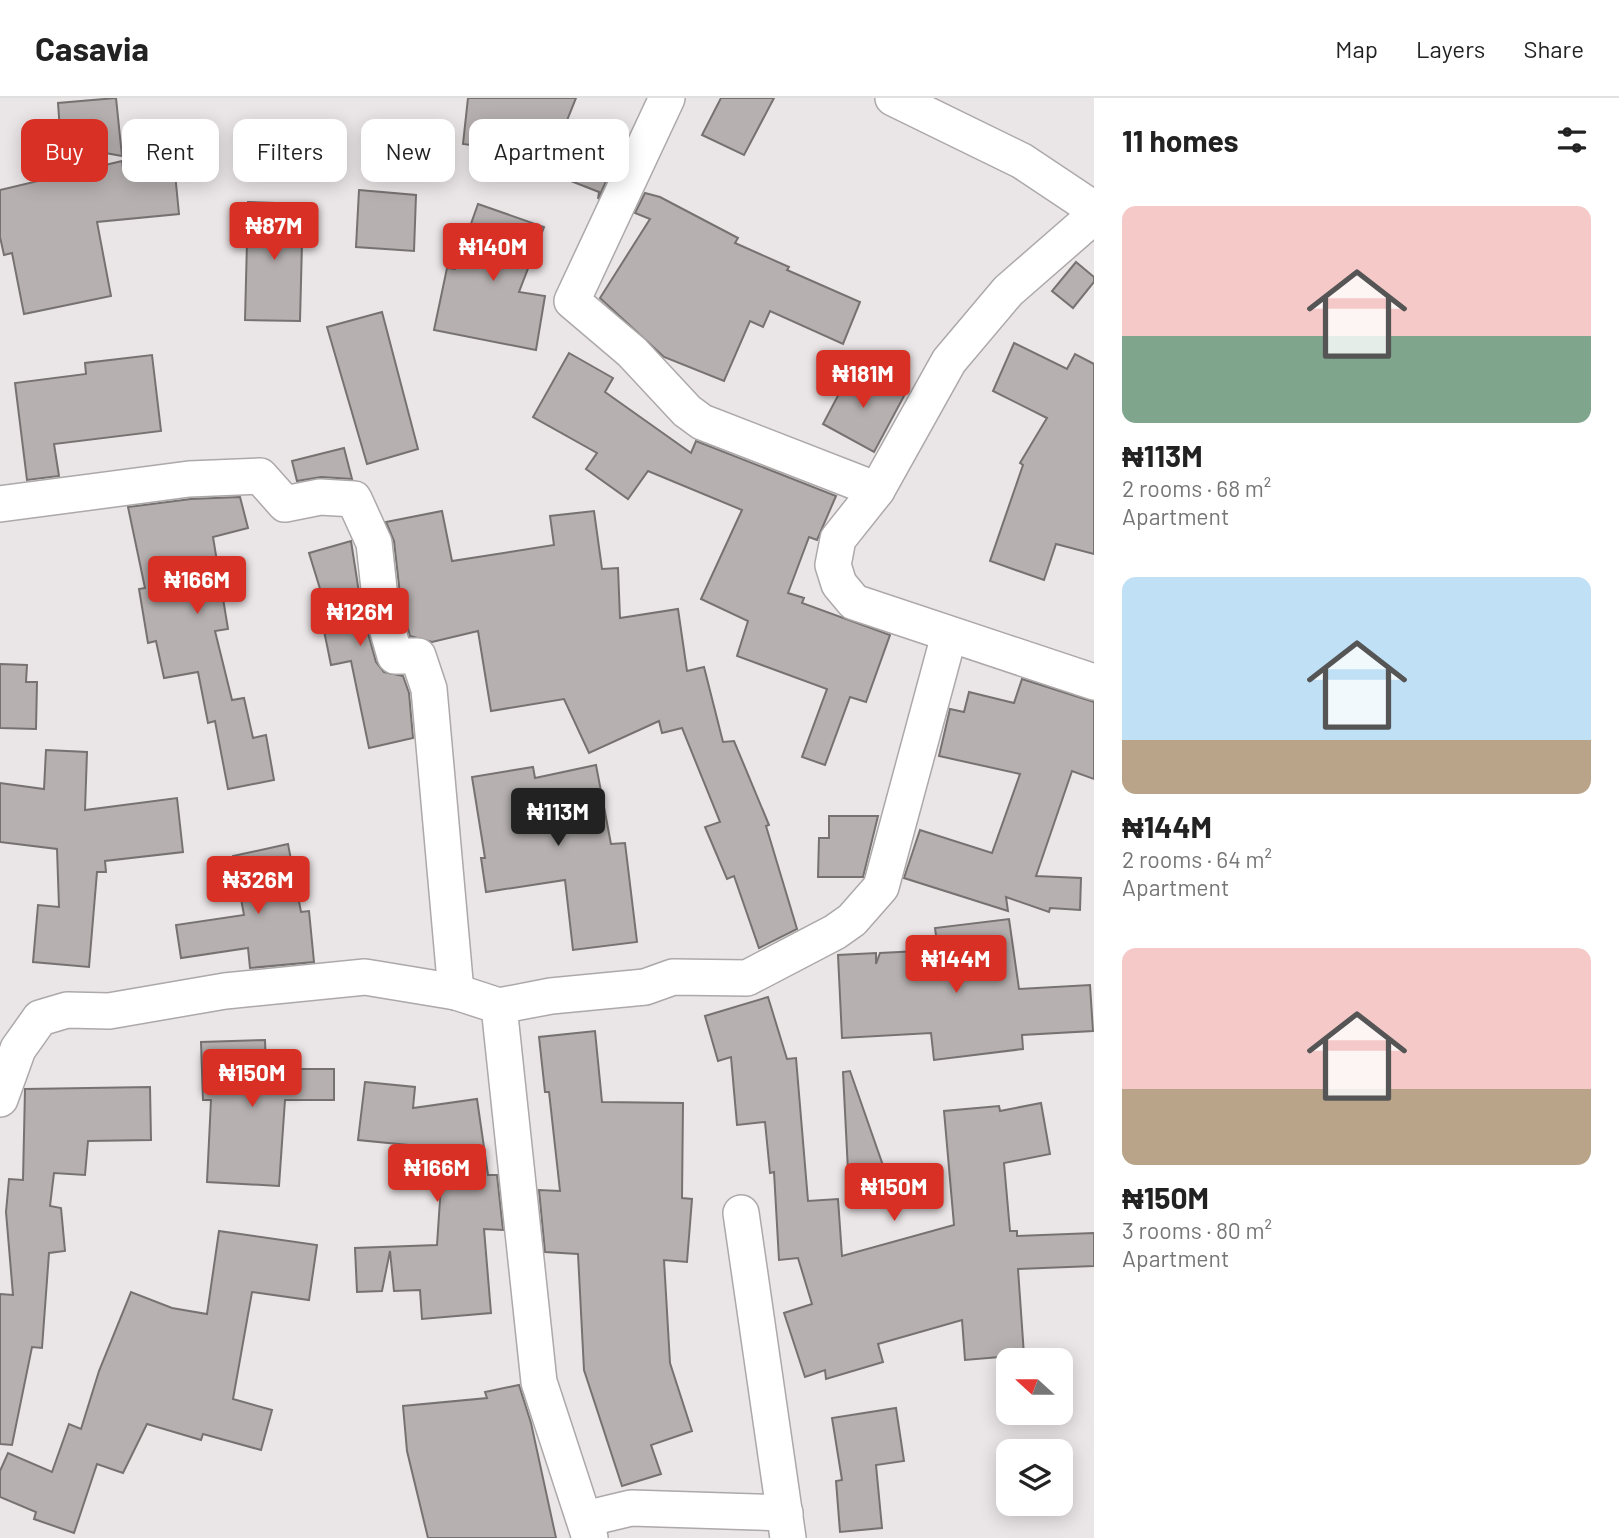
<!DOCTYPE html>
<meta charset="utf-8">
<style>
:root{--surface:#fff;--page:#f2f2f2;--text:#222;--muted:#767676;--line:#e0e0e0;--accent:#d93025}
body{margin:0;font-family:Barlow,sans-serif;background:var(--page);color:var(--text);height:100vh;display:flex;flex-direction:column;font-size:26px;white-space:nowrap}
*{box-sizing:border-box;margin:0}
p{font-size:23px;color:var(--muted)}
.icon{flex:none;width:38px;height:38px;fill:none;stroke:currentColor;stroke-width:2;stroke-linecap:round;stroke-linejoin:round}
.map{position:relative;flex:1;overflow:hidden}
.details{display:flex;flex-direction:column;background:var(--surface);width:525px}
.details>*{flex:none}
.top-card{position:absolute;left:21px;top:21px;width:665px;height:63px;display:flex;gap:14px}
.needle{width:46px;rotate:291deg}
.fabs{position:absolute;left:996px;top:1250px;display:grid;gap:14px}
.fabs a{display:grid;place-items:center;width:77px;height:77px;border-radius:14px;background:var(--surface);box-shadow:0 4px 18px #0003;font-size:35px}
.price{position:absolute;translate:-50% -60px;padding:0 16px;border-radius:7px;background:var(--accent);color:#fff;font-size:23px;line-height:46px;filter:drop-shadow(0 2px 4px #0008)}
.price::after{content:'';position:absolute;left:50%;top:42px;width:21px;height:16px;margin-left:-10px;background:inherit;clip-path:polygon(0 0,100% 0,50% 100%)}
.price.on{background:#222;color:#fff}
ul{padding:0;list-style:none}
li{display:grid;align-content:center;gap:14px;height:371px;padding:0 28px}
li span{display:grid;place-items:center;height:217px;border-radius:14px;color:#555}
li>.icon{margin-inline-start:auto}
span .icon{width:126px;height:126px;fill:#fffc;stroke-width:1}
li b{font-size:30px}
h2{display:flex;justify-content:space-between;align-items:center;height:84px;padding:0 28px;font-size:30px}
.pill{padding:0 24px;border-radius:14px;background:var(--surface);box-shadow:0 4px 18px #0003;font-size:24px;line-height:63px}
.pill.on{background:var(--accent);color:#fff}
header{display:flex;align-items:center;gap:42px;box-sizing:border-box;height:98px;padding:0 35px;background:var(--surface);border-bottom:2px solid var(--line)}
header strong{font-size:33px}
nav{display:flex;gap:38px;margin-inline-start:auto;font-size:24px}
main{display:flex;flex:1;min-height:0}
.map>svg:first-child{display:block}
.building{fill:#b6b0b0;stroke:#777272;stroke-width:2}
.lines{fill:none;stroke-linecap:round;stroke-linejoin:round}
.minor-casing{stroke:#ada8a9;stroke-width:38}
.minor{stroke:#fff;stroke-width:35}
</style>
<header>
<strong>Casavia</strong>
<nav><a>Map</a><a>Layers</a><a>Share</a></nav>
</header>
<main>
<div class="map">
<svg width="1094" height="1440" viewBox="0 0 1094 1440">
<rect width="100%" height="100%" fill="#eae5e6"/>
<!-- building -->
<g class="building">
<polygon points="116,0 122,58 61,47 58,5"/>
<polygon points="468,0 576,0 564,30 620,52 598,101 599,94 563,80 571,61 463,46"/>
<polygon points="721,0 774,0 744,57 702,37"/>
<polygon points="122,63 123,70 174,65 179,116 97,124 111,198 24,216 12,155 4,157 0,139 0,92"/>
<polygon points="359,92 416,97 414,153 356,149"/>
<polygon points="645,95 660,99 738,140 735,145 789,169 787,172 860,204 843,246 770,213 763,229 750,223 724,283 664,259 600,200 650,121 635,115"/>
<polygon points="248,104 303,106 300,223 245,222"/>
<polygon points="478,106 544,129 519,194 545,198 536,252 434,232 447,170 455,171"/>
<polygon points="1076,164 1094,179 1094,184 1073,210 1052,193"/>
<polygon points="382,214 418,351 367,366 327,229"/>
<polygon points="1014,245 1067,271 1075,256 1094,266 1094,456 1056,446 1044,482 990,463 1023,367 1020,365 1047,320 993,293"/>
<polygon points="569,255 613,280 605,294 691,355 696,343 836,398 817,442 809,439 788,495 804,500 802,505 890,537 866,604 850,599 825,667 802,659 827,591 737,558 748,523 701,501 742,412 648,373 628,401 586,371 597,355 533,319"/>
<polygon points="152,257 161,333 54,346 59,378 27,382 15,285 86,276 85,265"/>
<polygon points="852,271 904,298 874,354 823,326"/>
<polygon points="344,350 352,381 321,379 297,383 292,363"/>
<polygon points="240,399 248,430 213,439 228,531 215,533 232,602 244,600 253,640 266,637 274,682 228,691 215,623 208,625 198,574 164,580 156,543 148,545 139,491 145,490 128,409 191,401"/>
<polygon points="442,413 452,463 554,447 550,418 594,413 602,471 618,470 620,520 678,511 687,573 704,569 723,644 734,643 769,727 766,728 797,831 759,850 734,778 727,781 705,729 720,724 682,630 662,635 659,623 589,655 564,601 491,613 478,533 432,544 410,538 401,505 394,443 386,424"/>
<polygon points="351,443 362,514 376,564 384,574 403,578 409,595 413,640 369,650 351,563 331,567 319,508 325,507 309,455"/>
<polygon points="0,566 27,567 26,584 37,584 36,631 0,630"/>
<polygon points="1022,581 1094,604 1094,681 1072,673 1036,778 1081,780 1080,812 1050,810 1049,814 1006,799 1008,813 904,780 920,732 992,755 1020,676 939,658 950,611 964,614 969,594 1014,605"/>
<polygon points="46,652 87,654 85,712 177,700 183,754 105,763 106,774 97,774 89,869 33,864 38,807 59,809 57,751 0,744 0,685 44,691"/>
<polygon points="596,667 611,746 625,745 637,844 573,852 565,782 486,794 481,760 485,760 472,679 533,669 535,680"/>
<polygon points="829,718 878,718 863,779 818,779 819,740 829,740"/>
<polygon points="288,746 301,814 309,813 314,864 250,870 248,850 181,860 176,827 244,817 233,758"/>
<polygon points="1009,821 1019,891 1090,887 1093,933 1022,937 1023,951 934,962 931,935 842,940 838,857 876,855 876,866 880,855 938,852 935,830"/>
<polygon points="768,899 787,961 796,960 808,1103 838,1101 842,1158 954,1127 944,1013 999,1008 1000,1013 1041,1005 1050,1056 1004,1065 1010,1133 1017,1133 1017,1138 1094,1135 1094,1168 1018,1171 1024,1257 965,1262 962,1222 878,1246 883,1264 826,1281 825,1272 805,1279 784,1215 812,1206 798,1160 779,1162 774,1074 770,1075 765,1024 737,1027 731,959 718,963 705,918"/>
<polygon points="595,933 602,1004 683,1005 682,1100 692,1101 687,1164 664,1162 670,1265 692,1333 651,1347 661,1376 622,1388 584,1272 578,1156 545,1154 539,1092 560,1093 549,994 545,994 539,939"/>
<polygon points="265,942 266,971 334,971 334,1002 285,1002 279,1088 207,1084 211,1002 203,1002 201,944"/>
<polygon points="850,973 887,1079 849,1093 843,974"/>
<polygon points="365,984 415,989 413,1010 477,1001 488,1077 497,1077 503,1132 484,1131 491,1215 422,1221 420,1192 394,1193 390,1153 382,1193 357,1194 355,1150 437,1147 442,1072 439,1050 358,1042"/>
<polygon points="150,989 151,1042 88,1043 85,1077 54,1075 50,1108 61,1110 65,1153 49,1155 42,1250 32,1249 12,1347 0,1346 0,1196 13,1197 6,1114 9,1081 23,1082 25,991"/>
<polygon points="219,1133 317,1147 309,1202 252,1194 233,1301 272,1312 261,1352 203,1336 201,1342 147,1326 123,1375 97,1366 74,1435 34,1421 36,1414 0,1399 0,1373 8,1355 52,1374 69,1326 81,1331 99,1273 131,1194 172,1210 207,1216"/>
<polygon points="519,1287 531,1325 556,1440 428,1440 407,1353 403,1308 487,1300 485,1294"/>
<polygon points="896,1310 904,1363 876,1367 882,1430 840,1434 836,1383 842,1382 832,1320"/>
</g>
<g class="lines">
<!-- minor casing -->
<g class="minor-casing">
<g id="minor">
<polyline points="667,0 572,203 632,254 687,313 702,324 877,392"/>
<polyline points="893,0 1022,63 1094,111"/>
<polyline points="1094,118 1008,193 949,263 877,392 838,441 833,467 839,486 854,504 1094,584"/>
<polyline points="0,406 189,381 260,378 285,406 320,399 354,401 374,445 381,509 395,558 418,558 429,591 456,894"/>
<polyline points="499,908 539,1284 590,1440"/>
<polyline points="0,1001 18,951 40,920 67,912 109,913 225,893 365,879 456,894 499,908 551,898 645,889 673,879 747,880 835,834 852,822 881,789 949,537"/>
<polyline points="741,1115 788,1440"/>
<polyline points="585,1421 631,1410 785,1415"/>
</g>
</g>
<!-- minor -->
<use href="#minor" class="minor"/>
</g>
</svg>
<div class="fabs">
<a><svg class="needle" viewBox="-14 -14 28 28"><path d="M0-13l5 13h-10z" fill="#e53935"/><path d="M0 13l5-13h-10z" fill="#767676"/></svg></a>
<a><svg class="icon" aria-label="layers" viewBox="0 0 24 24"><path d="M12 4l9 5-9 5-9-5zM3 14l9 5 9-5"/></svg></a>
</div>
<b class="price" style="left:274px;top:164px">₦87M</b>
<b class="price" style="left:493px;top:185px">₦140M</b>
<b class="price" style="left:863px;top:312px">₦181M</b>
<b class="price" style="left:197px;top:518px">₦166M</b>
<b class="price" style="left:360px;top:550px">₦126M</b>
<b class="price on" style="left:558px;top:750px">₦113M</b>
<b class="price" style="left:258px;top:818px">₦326M</b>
<b class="price" style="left:956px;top:897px">₦144M</b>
<b class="price" style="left:252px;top:1011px">₦150M</b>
<b class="price" style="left:437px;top:1106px">₦166M</b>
<b class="price" style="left:894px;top:1125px">₦150M</b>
<div class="top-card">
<a class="pill on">Buy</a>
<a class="pill">Rent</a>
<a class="pill">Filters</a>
<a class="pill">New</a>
<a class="pill">Apartment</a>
</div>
</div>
<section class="details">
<h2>11 homes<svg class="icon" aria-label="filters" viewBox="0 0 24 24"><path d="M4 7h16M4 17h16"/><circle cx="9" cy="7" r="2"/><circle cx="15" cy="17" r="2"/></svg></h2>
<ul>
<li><span style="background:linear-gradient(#f6c9c9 60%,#7fa58c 0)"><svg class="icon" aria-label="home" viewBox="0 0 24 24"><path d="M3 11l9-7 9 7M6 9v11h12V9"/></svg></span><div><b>₦113M</b><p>2 rooms · 68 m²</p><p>Apartment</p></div></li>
<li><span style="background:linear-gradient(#bfe0f5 75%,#b9a48a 0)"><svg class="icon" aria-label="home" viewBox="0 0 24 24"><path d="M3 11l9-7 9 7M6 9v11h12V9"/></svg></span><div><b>₦144M</b><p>2 rooms · 64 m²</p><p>Apartment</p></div></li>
<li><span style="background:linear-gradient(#f6c9c9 65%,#b9a48a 0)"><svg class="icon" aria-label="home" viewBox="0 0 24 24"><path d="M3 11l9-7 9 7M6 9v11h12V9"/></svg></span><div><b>₦150M</b><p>3 rooms · 80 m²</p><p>Apartment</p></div></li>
</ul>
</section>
</main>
